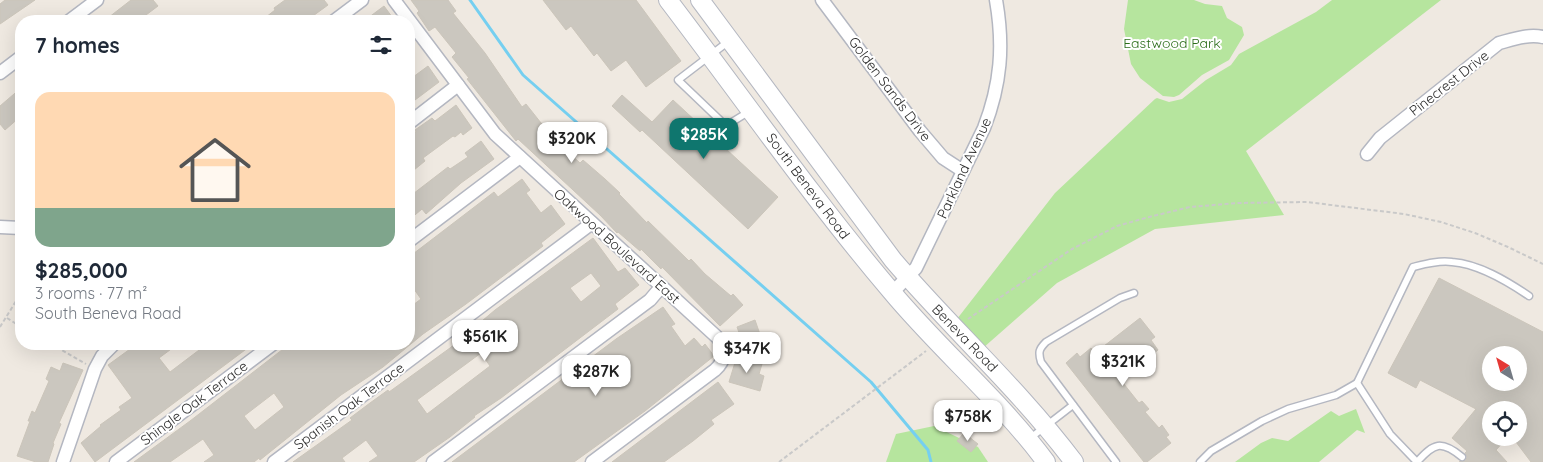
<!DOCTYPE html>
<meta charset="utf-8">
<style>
:root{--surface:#fff;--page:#f2f2f3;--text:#1f2937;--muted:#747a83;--line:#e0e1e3;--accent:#0f766e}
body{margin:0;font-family:Quicksand,sans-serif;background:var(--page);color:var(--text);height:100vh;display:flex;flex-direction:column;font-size:19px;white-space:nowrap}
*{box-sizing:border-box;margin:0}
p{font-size:16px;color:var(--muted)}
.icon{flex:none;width:28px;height:28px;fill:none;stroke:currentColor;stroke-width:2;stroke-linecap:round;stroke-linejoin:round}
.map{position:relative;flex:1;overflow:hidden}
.panel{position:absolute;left:15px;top:15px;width:400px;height:335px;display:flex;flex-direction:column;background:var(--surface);border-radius:20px;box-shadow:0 5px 20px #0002}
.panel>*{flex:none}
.needle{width:32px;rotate:323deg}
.controls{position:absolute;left:1482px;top:346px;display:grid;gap:10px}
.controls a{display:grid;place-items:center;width:45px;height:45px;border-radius:50%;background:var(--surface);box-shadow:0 5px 20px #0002;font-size:25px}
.price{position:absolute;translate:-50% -42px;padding:0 11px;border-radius:10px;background:#fff;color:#222;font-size:16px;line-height:32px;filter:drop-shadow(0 1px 2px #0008)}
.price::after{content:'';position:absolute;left:50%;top:30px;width:15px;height:11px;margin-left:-8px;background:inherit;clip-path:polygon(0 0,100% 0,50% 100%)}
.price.current{background:var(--accent);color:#fff}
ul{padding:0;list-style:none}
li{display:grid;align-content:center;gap:10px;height:265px;padding:0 20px}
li+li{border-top:1px solid var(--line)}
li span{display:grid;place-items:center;height:155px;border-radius:15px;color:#555}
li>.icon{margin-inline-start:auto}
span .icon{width:90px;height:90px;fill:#fffc;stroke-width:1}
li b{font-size:21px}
h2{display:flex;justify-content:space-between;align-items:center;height:60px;padding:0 20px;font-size:21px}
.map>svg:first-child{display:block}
.green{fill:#b6e59e}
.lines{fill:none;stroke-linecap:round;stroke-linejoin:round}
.stream{stroke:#75cff0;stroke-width:3}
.building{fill:#cbc7bf;stroke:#cbc5ba;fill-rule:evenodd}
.service-casing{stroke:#b4b7c1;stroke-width:9}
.minor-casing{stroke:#b4b7c1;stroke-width:15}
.secondary-casing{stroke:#b4b7c1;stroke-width:20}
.path{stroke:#c9c9c9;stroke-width:2;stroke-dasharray:4 2.5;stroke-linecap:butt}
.service{stroke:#fff;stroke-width:6}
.minor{stroke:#fff;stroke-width:12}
.secondary{stroke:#fff;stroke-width:18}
.labels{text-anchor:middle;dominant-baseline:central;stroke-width:4;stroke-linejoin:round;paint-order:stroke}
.park-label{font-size:14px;fill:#2c6e1b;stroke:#fff}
.street-label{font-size:14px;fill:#2e2e2e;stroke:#fff}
</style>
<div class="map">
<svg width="1543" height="462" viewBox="0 0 1543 462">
<rect width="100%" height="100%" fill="#efe9e1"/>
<!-- green -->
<g class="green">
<polygon points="1128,0 1194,0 1205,4 1222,6 1227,18 1242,27 1244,35 1229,60 1202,75 1179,95 1174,97 1163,96 1140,78 1131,64 1124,29"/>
<polygon points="1332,0 1441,0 1246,151 1284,215 1155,229 1057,283 983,348 957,319 1055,193 1155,99 1157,98 1169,102 1182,99 1206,80 1231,65 1239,54 1316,12"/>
<polygon points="1356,409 1365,433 1357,430 1319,462 1235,462 1261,443 1272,438 1288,441 1331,411 1339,416"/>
<polygon points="934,426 978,447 988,462 886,462 896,434"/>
</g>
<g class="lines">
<!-- stream -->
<polyline class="stream" points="470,0 523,75 871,382 928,450 931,462"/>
</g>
<!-- building -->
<g class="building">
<polygon points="5,0 35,0 0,24 0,4"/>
<polygon points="131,0 153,0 158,6 138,21 104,21"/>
<polygon points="285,0 324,0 328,5 306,21 261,21 275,10 274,8"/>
<polygon points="411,0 448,0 456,11 453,13 485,53 522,107 526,104 545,128 547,127 556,136 554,139 580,163 583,160 605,179 620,193 619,194 647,223 648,221 689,261 691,259 705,274 731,296 733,294 743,305 720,326 662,267 661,269 641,249 640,251 618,232 617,233 600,215 518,139 516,141 467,79 469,78 452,57 456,53 435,27 429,31 417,13 419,11"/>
<polygon points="543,0 636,0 681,61 646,87 626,60 611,71 597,53 594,56 571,26 566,30"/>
<polygon points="384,6 395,21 364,21"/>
<polygon points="428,66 439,82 415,100 409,92 409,80"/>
<polygon points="21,88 21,116 5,130 0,124 0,106"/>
<polygon points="622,95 652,122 673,100 778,197 748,229 642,130 640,132 612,106"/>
<polygon points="456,105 472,128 463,135 461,132 455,137 453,136 423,158 425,161 414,170 409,163 409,138 416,132 415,130 432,118 435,121"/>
<polygon points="481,141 494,159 461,183 426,214 422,209 409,220 409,197 448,167 450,169 468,157 465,153"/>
<path d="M522 179 530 190 526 193 541 213 551 205 565 224 541 243 543 246 466 304 423 334 383 367 341 395 260 460 259 458 254 462H204L214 455 203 439 170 462H134L190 421 287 346 290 350 298 344H409V308L421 299 409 282V257L494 192 498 197ZM274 393 284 407 255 430 244 416Z"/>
<path d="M593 238 618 272 625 268 639 285 615 304 618 309 501 398 474 416 475 417 450 437 414 462H369L378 456 366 440 342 458 345 462H293L352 420 350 418 370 403 388 390 389 392 450 348 495 310ZM591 273 601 286 581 302 570 288ZM481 353 490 366 427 414 417 400Z"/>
<path d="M1439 278 1543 332V462H1531L1513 438H1519V410H1491V438H1507L1496 450 1507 462H1459L1466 460 1467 457 1465 453 1467 451 1452 438 1476 409 1420 380 1416 388 1388 373ZM1491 355H1519V382H1491Z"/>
<polygon points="663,307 675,324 671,326 685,346 694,338 702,347 705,344 714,356 645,411 574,462 452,462 616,339"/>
<polygon points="1140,318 1155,337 1151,340 1158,350 1120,379 1139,403 1142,401 1149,409 1145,412 1159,428 1162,425 1169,435 1166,437 1171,443 1147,462 1144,462 1066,363 1077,353 1080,357 1091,348 1095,353"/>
<polygon points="755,320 763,343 745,349 737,327"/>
<polygon points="137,344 178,344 159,358 170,372 207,344 253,344 95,462 81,443 101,426 100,425 121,410 119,407 132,398 108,365"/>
<polygon points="737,356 762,364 759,374 764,376 760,391 729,382"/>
<polygon points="63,363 83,370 59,423 61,424 53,443 54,444 48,462 36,462 17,456 30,421 28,421 32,411 35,413 49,381 46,379 51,367 60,371"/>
<polygon points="718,382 734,404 711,420 714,424 693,441 664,462 612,462"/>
<polygon points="964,433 978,444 971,452 957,441"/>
</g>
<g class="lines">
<!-- service casing -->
<g class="service-casing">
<g id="service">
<polyline points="729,41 678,80 724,124 732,122 750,111"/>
<path d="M1357 383 1413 267C1425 264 1439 260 1452 262 1479 264 1507 281 1529 296"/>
<polyline points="1029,439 1073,405"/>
<path d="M1116 462 1041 362C1038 352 1039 349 1046 342L1120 298 1134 293"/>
<polyline points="1200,462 1211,451 1262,421 1288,409 1336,395 1357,383 1390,434 1417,462"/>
<path d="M1417 462C1434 443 1441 440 1462 457"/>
</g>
</g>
<!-- minor casing -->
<g class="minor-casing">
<g id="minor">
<path d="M394 0 495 134 718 338C726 349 726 360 715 370L592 462"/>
<polyline points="822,0 920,131 943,158 963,171"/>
<polyline points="69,21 97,0"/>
<polyline points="334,21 362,0"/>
<polyline points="0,73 21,57"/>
<polyline points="409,123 458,85"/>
<path d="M1367 154 1380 138 1499 43C1514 39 1528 34 1543 37"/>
<polyline points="0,227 21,228"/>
<polyline points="409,241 520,157"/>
<path d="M892 293 916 268 984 128C1001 84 1004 46 996 0"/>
<polyline points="63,462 95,369 102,356 114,344"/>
<polyline points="116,462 273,344"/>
<polyline points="274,462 592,223"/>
<polyline points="433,462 650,300 661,287"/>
</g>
</g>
<!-- secondary casing -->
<g class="secondary-casing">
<g id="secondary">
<path d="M668 0C742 97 812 198 891 291 940 350 1000 400 1046 462"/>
<path d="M700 0 893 260C952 329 1019 389 1074 462"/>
</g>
</g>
<!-- path -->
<g class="path">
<polyline points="7,318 21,327"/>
<polyline points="968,319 1072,249 1117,226 1153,216 1190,207 1238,203 1307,202 1404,214 1441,222 1475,233 1508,247 1543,264"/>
<polyline points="0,327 21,293"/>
<polyline points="51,344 86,364"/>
<polyline points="779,462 926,351"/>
</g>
<!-- service -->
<use href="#service" class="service"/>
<!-- minor -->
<use href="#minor" class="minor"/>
<!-- secondary -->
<use href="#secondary" class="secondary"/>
</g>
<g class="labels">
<!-- park labels -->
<g class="park-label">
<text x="1172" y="43">Eastwood Park</text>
</g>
<!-- street labels -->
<g class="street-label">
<text transform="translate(1449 83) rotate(-38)">Pinecrest Drive</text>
<text transform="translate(890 89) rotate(53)">Golden Sands Drive</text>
<text transform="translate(964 168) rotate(-65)">Parkland Avenue</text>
<text transform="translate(808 186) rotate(53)">South Beneva Road</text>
<text transform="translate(617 246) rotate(42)">Oakwood Boulevard East</text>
<text transform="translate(965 338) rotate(46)">Beneva Road</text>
<text transform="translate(194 403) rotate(-37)">Shingle Oak Terrace</text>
<text transform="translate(349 406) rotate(-37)">Spanish Oak Terrace</text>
</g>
</g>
</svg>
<div class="controls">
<a><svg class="needle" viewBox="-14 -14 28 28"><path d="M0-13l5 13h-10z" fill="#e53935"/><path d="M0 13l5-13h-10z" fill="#747a83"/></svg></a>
<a><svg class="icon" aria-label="locate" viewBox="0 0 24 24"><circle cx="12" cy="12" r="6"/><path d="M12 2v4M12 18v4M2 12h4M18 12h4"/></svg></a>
</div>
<b class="price current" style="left:704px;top:160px">$285K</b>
<b class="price" style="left:572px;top:164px">$320K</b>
<b class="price" style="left:485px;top:362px">$561K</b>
<b class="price" style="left:747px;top:374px">$347K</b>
<b class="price" style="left:1123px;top:387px">$321K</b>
<b class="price" style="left:596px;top:397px">$287K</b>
<b class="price" style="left:968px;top:442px">$758K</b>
<section class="panel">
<h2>7 homes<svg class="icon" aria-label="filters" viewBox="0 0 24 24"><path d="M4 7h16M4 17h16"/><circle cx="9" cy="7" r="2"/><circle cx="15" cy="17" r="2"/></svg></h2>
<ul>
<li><span style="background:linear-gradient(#ffd9b3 75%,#7fa58c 0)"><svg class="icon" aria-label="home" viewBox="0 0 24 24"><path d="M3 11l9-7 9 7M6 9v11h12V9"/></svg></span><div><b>$285,000</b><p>3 rooms · 77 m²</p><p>South Beneva Road</p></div></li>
</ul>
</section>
</div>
